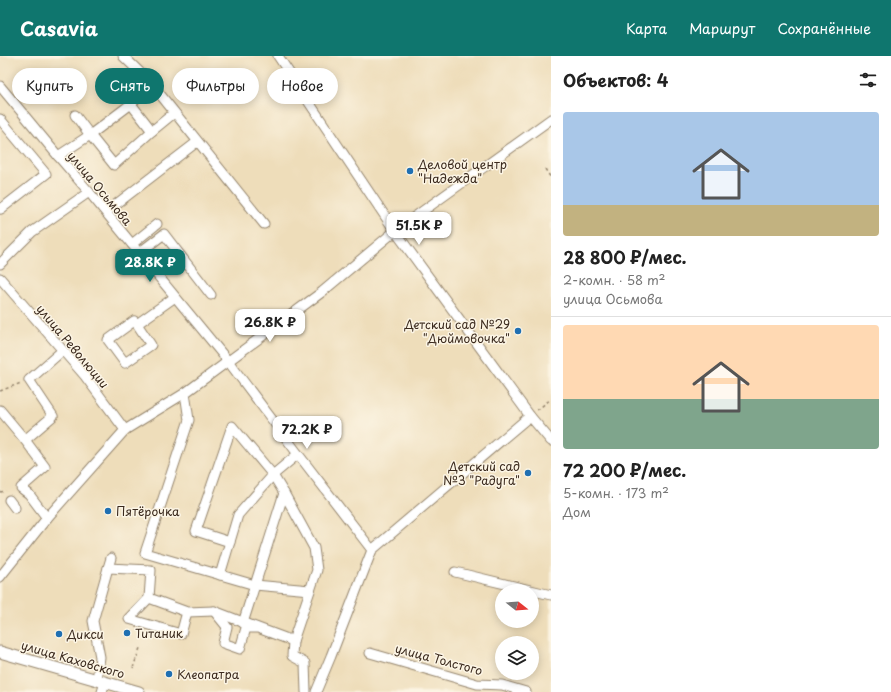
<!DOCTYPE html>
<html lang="ru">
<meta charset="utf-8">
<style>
:root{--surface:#fff;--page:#f2f2f2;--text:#222;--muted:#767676;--line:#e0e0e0;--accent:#0f766e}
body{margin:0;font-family:"Playpen Sans",sans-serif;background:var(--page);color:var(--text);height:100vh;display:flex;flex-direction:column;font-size:15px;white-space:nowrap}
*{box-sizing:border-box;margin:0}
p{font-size:13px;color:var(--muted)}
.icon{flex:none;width:22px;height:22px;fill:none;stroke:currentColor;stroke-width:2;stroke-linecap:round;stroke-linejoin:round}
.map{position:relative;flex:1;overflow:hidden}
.panel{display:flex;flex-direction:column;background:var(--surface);width:340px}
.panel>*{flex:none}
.hud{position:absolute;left:12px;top:12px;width:380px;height:36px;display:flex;gap:8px}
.needle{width:26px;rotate:107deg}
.fabs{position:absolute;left:495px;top:528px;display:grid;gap:8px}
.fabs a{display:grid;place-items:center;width:44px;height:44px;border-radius:50%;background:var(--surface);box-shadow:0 2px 10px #0003;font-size:20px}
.price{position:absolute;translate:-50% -34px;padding:0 9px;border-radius:8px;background:#fff;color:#222;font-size:13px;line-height:26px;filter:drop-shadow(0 1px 2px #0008)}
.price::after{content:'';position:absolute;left:50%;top:24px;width:12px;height:9px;margin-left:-6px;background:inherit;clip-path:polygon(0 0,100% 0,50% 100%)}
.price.active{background:var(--accent);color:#fff}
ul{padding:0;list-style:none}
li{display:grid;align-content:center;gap:8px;height:212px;padding:0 12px}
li+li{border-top:1px solid var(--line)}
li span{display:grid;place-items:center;height:124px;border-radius:4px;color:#555}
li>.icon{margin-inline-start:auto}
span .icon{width:72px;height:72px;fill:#fffc;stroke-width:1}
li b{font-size:17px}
h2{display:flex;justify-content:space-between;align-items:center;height:48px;padding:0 12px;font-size:17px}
.tag{padding:0 14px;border-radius:18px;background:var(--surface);box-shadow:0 2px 10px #0003;font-size:14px;line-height:36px}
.tag.active{background:var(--accent);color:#fff}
header{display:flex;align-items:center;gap:24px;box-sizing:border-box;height:56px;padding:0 20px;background:var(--accent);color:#fff}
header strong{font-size:19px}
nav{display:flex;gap:22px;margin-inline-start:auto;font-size:14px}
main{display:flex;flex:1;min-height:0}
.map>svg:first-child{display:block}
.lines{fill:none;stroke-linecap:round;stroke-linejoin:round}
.minor-casing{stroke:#94846c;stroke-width:11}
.major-casing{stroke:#94846c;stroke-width:13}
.path{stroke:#94846c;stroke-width:1.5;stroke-dasharray:3 3;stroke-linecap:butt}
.minor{stroke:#fff;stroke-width:9}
.major{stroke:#fff;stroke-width:11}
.poi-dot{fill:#1f6fb2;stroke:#fcf5e5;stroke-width:1.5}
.labels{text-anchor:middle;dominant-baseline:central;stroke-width:3;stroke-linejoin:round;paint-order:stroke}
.poi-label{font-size:12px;fill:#3b2a1e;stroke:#fcf5e5;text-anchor:start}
.street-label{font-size:12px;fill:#3b2a1e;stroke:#fcf5e5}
</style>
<header>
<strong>Casavia</strong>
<nav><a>Карта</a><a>Маршрут</a><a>Сохранённые</a></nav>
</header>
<main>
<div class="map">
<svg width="551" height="636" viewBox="0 0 551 636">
<rect width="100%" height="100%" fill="#fcf5e5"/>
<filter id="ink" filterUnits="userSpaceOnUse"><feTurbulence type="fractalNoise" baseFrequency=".025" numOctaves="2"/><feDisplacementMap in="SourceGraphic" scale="8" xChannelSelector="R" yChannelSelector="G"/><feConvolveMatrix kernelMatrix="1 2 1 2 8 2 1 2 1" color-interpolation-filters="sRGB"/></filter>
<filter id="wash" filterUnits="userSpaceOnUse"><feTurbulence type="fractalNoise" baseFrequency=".012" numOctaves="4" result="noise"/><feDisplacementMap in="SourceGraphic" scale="16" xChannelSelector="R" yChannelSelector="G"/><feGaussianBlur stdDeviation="0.9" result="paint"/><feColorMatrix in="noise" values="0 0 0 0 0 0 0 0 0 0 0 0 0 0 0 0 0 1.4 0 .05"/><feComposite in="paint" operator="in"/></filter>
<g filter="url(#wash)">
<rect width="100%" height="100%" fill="#eeddba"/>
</g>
<g filter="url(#ink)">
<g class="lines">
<!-- minor casing -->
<g class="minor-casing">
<g id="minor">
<polyline points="123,0 151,27 264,168"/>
<polyline points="278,0 395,175 530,360 551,385"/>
<polyline points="0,30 58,100 89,136 228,305 298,398 372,494"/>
<polyline points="131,48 152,75"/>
<polyline points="75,59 90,79 131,48 151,27"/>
<polyline points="0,63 46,118 1,153 0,152"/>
<polyline points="58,100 90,79 114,109 152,75 174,57"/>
<polyline points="106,156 197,86"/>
<polyline points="132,188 157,168"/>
<polyline points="139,197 164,178 211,239"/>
<polyline points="0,208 32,176 89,136"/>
<polyline points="0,222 85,320 125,374"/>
<polyline points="137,268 134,265 108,284 125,307 151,289 137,268 175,241"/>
<polyline points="185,337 189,364 145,497 255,529 310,534"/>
<polyline points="0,354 25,384 45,411 21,432 29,438 47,462"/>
<polyline points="25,384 53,360 29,324 62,295"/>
<polyline points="9,444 15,452"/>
<polyline points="230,486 196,475 232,370 273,419 284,437 314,492 317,514 293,585 292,600 305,607 306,636"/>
<polyline points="108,512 111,502"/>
<polyline points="455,516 551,539"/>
<polyline points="220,519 238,459 273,419 298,398"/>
<polyline points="0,521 47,462 125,374 185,337 322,236 395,175 551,63"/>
<polyline points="149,542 187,556 214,555"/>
<polyline points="243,567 284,437"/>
<polyline points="258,572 214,555 227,571 223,587 240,593 246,572 258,572 293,585"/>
<polyline points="370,597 477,628 502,629 526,636"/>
<polyline points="97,624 100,601 93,565 108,512 151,514 149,542 129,563 181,578 187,556"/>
<polyline points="102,636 105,626"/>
<polyline points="316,636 331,600 372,494 530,360"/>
</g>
</g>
<!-- major casing -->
<g class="major-casing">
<polyline id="major" points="0,596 139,636"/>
</g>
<!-- path -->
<g class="path">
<polyline points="545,113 551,122"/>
<polyline points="0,335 21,327"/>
<polyline points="537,354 551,343"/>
<polyline points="0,436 6,435"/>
<polyline points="133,612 140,592"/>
</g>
<!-- minor -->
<use href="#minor" class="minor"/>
<!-- major -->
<use href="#major" class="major"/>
</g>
</g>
<!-- markers -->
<g class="poi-dot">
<circle cx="410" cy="115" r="4"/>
<circle cx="518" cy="275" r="4"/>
<circle cx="528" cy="417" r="4"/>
<circle cx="108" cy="455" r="4"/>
<circle cx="127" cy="577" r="4"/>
<circle cx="59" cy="578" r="4"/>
<circle cx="169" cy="618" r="4"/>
</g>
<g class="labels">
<!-- poi labels -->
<g class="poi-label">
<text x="418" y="108">Деловой центр<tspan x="418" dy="14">"Надежда"</tspan></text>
<text x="510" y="268" text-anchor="end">Детский сад №29<tspan x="510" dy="14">"Дюймовочка"</tspan></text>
<text x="520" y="410" text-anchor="end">Детский сад<tspan x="520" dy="14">№3 "Радуга"</tspan></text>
<text x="116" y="455">Пятёрочка</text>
<text x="135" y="577">Титаник</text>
<text x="67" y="578">Дикси</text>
<text x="177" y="618">Клеопатра</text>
</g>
<!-- street labels -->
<g class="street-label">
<text transform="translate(100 132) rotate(50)">улица Осьмова</text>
<text transform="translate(73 290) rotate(50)">улица Революции</text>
<text transform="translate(73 603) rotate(16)">улица Каховского</text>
<text transform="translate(439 603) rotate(15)">улица Толстого</text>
</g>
</g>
</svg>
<div class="fabs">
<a><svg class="needle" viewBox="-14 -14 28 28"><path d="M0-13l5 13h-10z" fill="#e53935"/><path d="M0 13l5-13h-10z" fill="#767676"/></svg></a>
<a><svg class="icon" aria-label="layers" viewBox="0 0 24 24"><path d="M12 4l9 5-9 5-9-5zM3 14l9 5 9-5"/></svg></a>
</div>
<b class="price" style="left:419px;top:190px">51.5K ₽</b>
<b class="price active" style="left:150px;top:227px">28.8K ₽</b>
<b class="price" style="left:270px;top:287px">26.8K ₽</b>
<b class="price" style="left:307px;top:394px">72.2K ₽</b>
<div class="hud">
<a class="tag">Купить</a>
<a class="tag active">Снять</a>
<a class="tag">Фильтры</a>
<a class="tag">Новое</a>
</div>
</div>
<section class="panel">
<h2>Объектов: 4<svg class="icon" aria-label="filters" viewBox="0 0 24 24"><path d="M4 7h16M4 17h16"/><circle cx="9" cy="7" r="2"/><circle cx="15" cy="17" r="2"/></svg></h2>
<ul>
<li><span style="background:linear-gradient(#a9c7e8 75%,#c2b280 0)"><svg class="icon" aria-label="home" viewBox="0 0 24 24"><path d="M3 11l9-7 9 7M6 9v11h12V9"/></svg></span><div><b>28 800 ₽/мес.</b><p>2-комн. · 58 m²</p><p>улица Осьмова</p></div></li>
<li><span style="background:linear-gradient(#ffd9b3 60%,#7fa58c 0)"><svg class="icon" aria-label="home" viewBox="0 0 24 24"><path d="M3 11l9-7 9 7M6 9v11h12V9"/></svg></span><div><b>72 200 ₽/мес.</b><p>5-комн. · 173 m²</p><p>Дом</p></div></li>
</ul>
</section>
</main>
